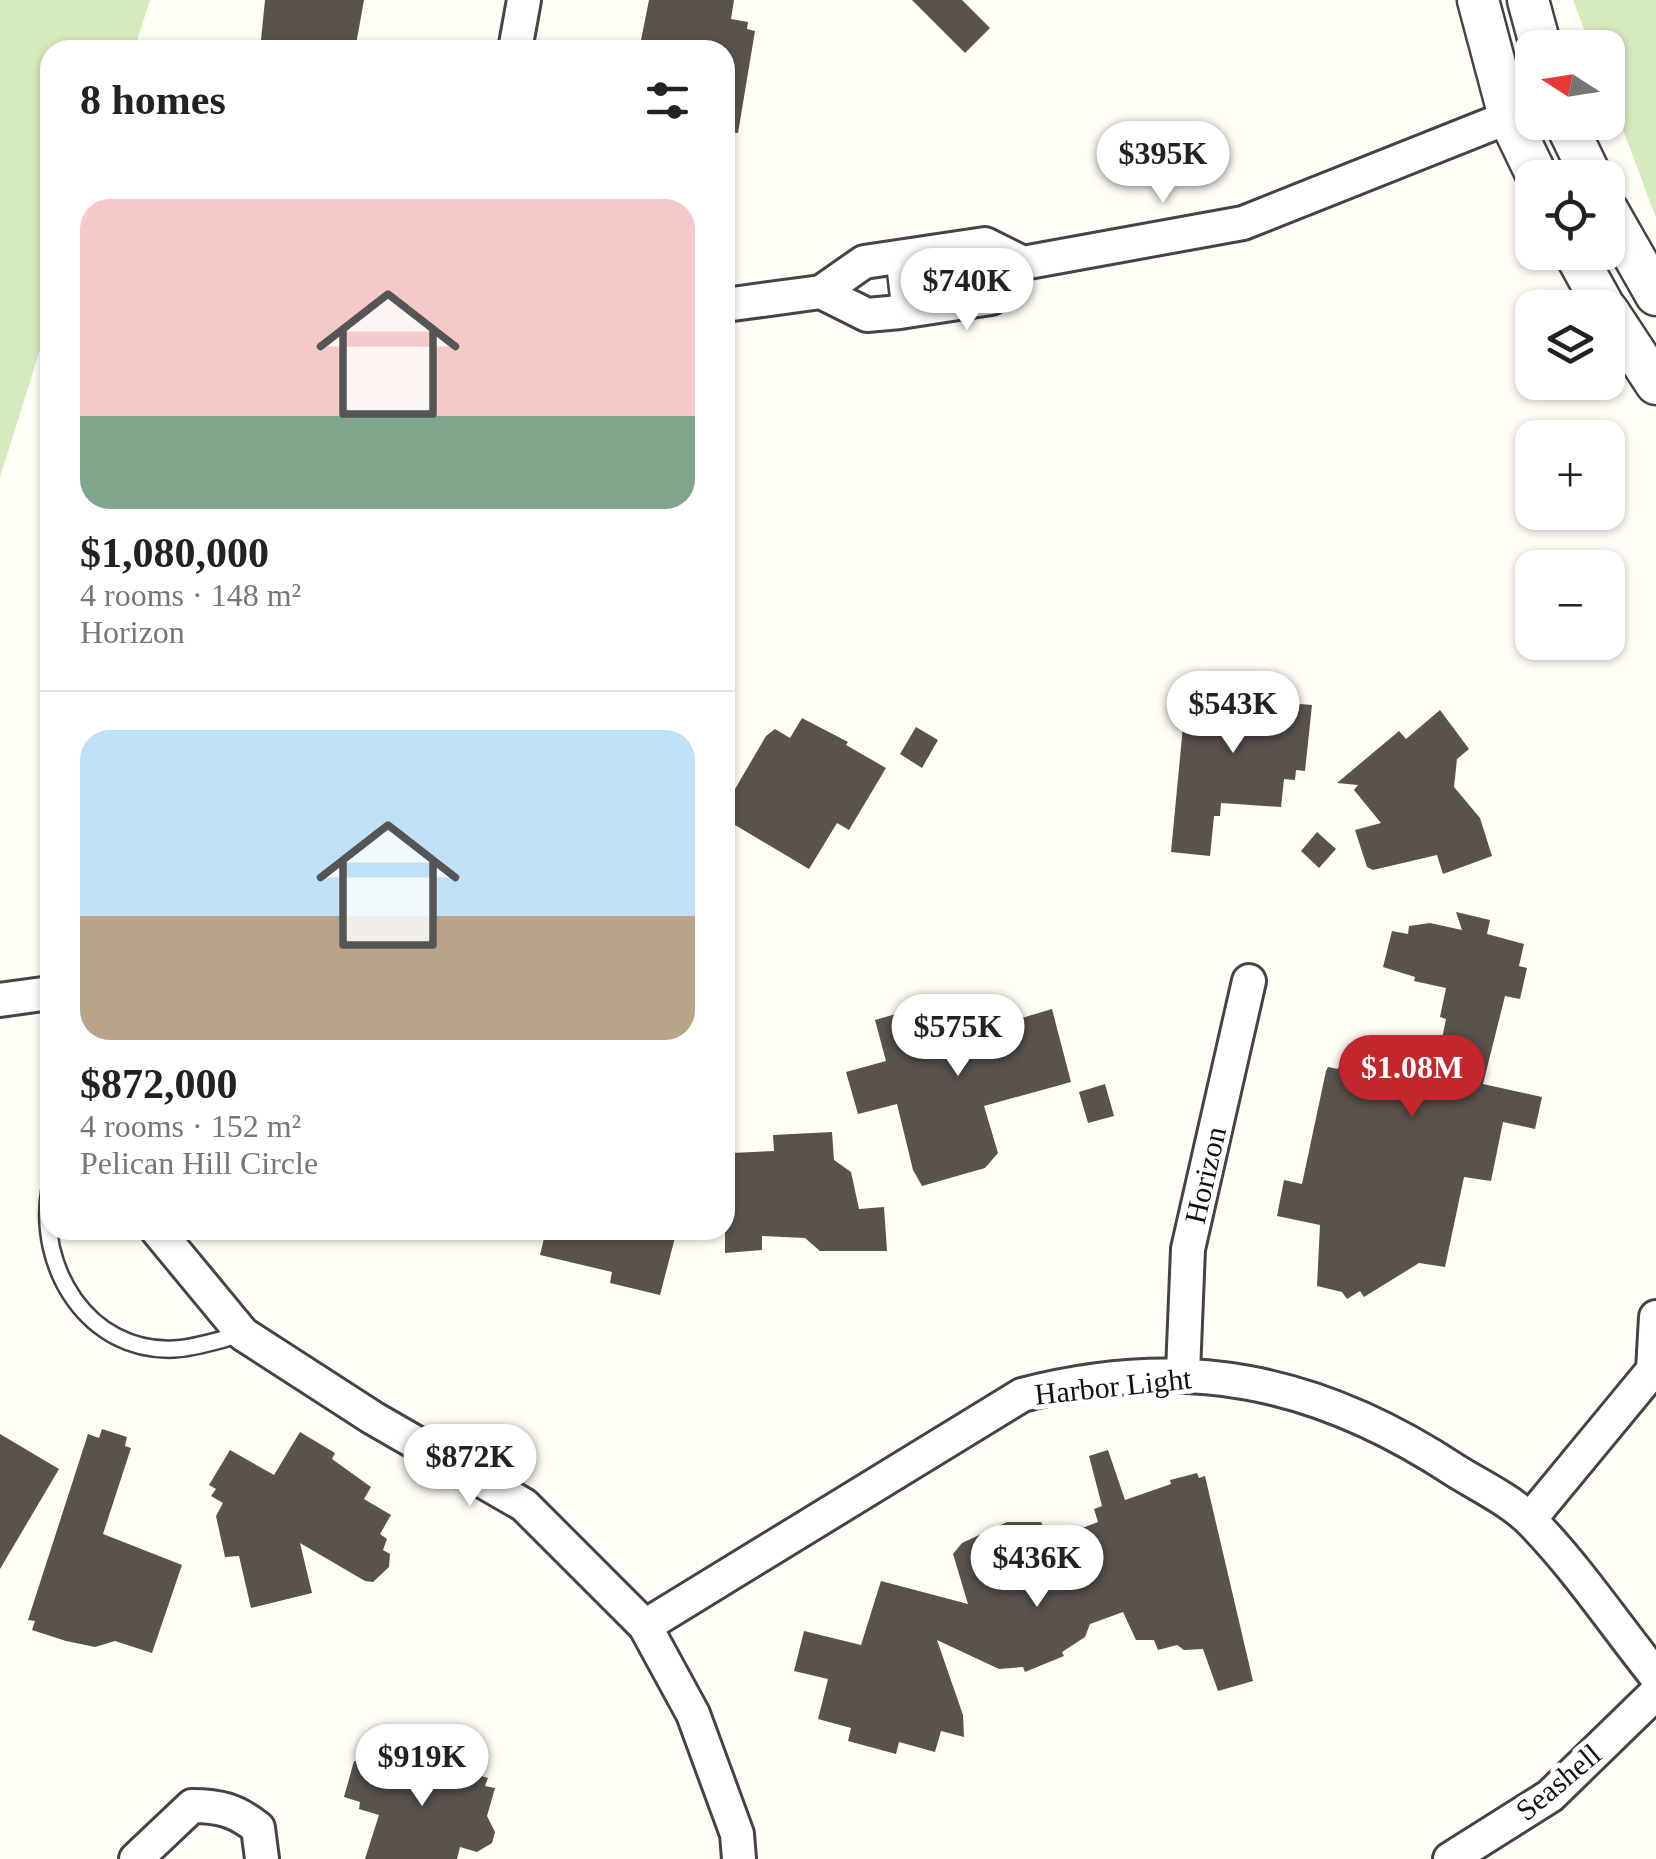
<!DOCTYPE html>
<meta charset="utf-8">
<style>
:root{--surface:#fff;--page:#f2f2f2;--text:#222;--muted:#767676;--line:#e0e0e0;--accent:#c4262e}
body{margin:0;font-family:"Times New Roman",serif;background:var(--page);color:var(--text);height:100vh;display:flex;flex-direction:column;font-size:38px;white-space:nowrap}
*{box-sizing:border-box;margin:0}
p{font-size:32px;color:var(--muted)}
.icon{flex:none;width:55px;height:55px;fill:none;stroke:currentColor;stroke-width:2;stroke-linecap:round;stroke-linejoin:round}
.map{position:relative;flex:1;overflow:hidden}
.drawer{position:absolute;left:40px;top:40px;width:695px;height:1200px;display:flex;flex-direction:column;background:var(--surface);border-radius:30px;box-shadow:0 2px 8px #0004}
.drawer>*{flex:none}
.needle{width:65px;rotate:282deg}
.controls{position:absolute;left:1515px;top:30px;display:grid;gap:20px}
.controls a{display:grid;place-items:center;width:110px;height:110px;border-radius:20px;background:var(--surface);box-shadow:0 2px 8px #0004;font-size:50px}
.price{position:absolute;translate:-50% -85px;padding:0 22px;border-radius:35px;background:#fff;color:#222;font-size:32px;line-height:65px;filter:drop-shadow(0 2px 5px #0008)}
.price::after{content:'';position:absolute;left:50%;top:60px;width:30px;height:22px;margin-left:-15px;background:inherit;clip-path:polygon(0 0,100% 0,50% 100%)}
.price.on{background:var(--accent);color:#fff}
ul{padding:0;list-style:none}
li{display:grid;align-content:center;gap:20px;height:530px;padding:0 40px}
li+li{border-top:2px solid var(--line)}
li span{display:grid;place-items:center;height:310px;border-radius:30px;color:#555}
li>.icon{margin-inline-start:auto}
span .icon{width:180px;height:180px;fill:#fffc;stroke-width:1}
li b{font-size:42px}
h2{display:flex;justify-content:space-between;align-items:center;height:120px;padding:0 40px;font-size:42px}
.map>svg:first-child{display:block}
.green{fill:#d5ebbd}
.building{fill:#5a524d}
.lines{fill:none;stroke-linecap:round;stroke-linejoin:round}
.service-casing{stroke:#444;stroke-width:20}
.minor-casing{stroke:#444;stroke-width:38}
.tertiary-casing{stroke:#444;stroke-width:45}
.service{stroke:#fff;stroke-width:15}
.minor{stroke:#fff;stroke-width:32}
.tertiary{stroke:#fff;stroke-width:40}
.labels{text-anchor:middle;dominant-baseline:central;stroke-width:10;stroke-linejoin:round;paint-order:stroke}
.street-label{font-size:30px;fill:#111;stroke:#fff}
</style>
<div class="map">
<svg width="1656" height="1859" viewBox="0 0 1656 1859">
<rect width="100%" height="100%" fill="#fffdf5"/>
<!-- green -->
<g class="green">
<polygon points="0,0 150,0 134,50 50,50 50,318 0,477"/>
<polygon points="1573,0 1656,0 1656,218 1608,90 1608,48 1591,47"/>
</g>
<!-- building -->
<g class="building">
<polygon points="265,0 364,0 355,50 260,50"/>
<polygon points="649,0 734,0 731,19 748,22 747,29 755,31 738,133 725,132 725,50 639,50"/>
<polygon points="912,0 962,0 990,28 965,53"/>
<polygon points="1188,674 1224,677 1222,693 1260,689 1275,702 1312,705 1305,771 1296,770 1295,780 1284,779 1281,807 1221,803 1220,816 1214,816 1210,856 1171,852"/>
<polygon points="1440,710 1469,749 1457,759 1454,787 1480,818 1492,856 1443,874 1437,855 1373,870 1367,867 1355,830 1381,823 1354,790 1358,785 1337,783 1399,731 1406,739"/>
<polygon points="802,718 848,742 846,745 886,768 849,830 837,823 809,869 725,819 725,806 766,736 775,729 790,738"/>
<polygon points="916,727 938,740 922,768 900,754"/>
<polygon points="1317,832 1336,849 1319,868 1301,851"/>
<polygon points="1456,912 1490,920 1487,934 1524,944 1519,966 1527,968 1520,999 1505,996 1483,1084 1542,1097 1535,1129 1503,1122 1491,1181 1464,1177 1445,1267 1419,1263 1364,1297 1360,1291 1347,1299 1342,1292 1317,1286 1320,1225 1277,1216 1284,1180 1302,1184 1326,1071 1328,1067 1338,1069 1342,1054 1435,1073 1446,1019 1440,1017 1446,988 1414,981 1415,977 1383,967 1392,931 1408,934 1409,926 1430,923 1462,930"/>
<polygon points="991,999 992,1004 1009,999 1015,1020 1052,1009 1071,1082 984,1106 998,1153 985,1168 922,1186 913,1170 897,1104 858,1114 846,1072 886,1061 875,1020 917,1008 920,1019"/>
<polygon points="1105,1084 1114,1116 1088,1123 1079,1092"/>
<polygon points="832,1132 834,1160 851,1172 859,1209 884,1207 887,1251 820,1251 805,1238 762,1236 762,1250 725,1253 725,1161 732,1161 731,1153 774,1151 773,1135"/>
<polygon points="546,1230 677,1230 660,1295 610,1283 612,1272 540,1255"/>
<polygon points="102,1429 127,1437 125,1446 131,1448 103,1534 182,1565 152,1653 115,1641 95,1647 66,1641 32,1630 35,1621 28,1620 88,1434 99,1438"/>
<polygon points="300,1432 335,1453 332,1459 371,1487 364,1499 391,1515 380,1534 387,1539 383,1550 390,1554 389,1567 373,1582 365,1581 300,1543 312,1593 251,1608 239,1556 225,1557 216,1516 223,1503 211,1496 216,1489 209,1485 230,1450 274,1475"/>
<polygon points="0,1434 59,1469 0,1569"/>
<polygon points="1108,1450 1125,1500 1171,1484 1170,1480 1197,1473 1199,1478 1205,1476 1253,1681 1218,1691 1203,1649 1184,1650 1177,1645 1158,1650 1154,1640 1136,1640 1123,1612 1090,1624 1085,1637 1062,1652 1064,1656 1025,1672 1023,1667 999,1669 937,1640 963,1715 964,1737 941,1731 935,1752 899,1742 896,1754 848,1741 851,1728 818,1719 828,1679 794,1671 804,1631 861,1645 881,1581 968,1604 953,1554 962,1543 1007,1522 1041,1522 1051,1540 1098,1522 1094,1509 1102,1506 1089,1456"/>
<polygon points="393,1757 438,1770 440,1764 488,1778 485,1786 495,1788 487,1816 495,1832 492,1843 477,1852 460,1847 457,1859 365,1859 379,1815 359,1809 360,1802 344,1797 354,1761 371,1766 373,1759 390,1764"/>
</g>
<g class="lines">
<!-- service casing -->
<g class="service-casing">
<g id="service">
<polyline points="894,258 900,312"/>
<path d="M50 1189C36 1267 88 1353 174 1349 197 1348 221 1339 243 1334"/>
</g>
</g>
<!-- minor casing -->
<g class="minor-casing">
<g id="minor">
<polyline points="515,50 524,0"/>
<polyline points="821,292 864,262 985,244 1023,263 1243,223 1532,108"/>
<polyline points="725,305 821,292 867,315 900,312 991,298 1023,263"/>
<polyline points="0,1000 50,993"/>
<polyline points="157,1230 243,1334 373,1418 524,1505 645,1626 693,1714 737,1834 739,1859"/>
<polyline points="1183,1372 1188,1249 1249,981"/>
<polyline points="1530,1519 1653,1370 1656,1317"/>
<path d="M645 1626 1022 1395C1184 1353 1317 1379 1456 1471 1480 1486 1512 1501 1532 1522 1577 1568 1615 1625 1656 1676"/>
<path d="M136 1859 192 1806C219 1806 236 1810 258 1828L262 1859"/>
<polyline points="1450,1859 1550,1796 1656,1693"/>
</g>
</g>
<!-- tertiary casing -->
<g class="tertiary-casing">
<g id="tertiary">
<polyline points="1478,0 1510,120 1538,178"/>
<polyline points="1528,0 1541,48"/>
<polyline points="1565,122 1592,178"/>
<polyline points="1608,211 1656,295"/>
<polyline points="1574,252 1605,308"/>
<polyline points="1608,311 1656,384"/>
</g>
</g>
<!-- service -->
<use href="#service" class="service"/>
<!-- minor -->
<use href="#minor" class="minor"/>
<!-- tertiary -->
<use href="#tertiary" class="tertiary"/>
</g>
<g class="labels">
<!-- street labels -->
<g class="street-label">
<text transform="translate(1205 1175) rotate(-77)">Horizon</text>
<text transform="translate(1113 1386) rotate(-6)">Harbor Light</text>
<text transform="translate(1558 1782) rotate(-40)">Seashell</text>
</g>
</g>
</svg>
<div class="controls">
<a><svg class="needle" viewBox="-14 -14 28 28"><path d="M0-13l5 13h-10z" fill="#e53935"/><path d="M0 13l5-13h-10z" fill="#767676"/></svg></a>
<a><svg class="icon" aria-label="locate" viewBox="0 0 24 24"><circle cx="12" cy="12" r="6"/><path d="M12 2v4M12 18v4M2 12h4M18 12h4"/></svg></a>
<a><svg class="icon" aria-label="layers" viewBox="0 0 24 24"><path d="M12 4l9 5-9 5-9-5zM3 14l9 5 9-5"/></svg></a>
<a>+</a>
<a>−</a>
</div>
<b class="price" style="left:1163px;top:206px">$395K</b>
<b class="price" style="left:967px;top:333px">$740K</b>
<b class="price" style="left:1233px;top:756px">$543K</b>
<b class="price" style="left:958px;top:1079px">$575K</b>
<b class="price on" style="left:1412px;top:1120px">$1.08M</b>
<b class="price" style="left:470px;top:1509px">$872K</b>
<b class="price" style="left:1037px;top:1610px">$436K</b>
<b class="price" style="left:422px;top:1809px">$919K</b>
<section class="drawer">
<h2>8 homes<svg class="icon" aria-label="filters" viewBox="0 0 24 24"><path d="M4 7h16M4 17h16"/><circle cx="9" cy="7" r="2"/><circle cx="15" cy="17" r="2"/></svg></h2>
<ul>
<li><span style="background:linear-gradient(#f6c9c9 70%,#7fa58c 0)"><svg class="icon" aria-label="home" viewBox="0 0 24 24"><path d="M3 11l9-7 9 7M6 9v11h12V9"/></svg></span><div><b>$1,080,000</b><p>4 rooms · 148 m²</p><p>Horizon</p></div></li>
<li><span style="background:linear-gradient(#bfe0f5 60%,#b9a48a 0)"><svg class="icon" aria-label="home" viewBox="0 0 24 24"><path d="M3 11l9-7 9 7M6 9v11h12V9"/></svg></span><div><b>$872,000</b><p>4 rooms · 152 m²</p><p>Pelican Hill Circle</p></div></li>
</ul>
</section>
</div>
